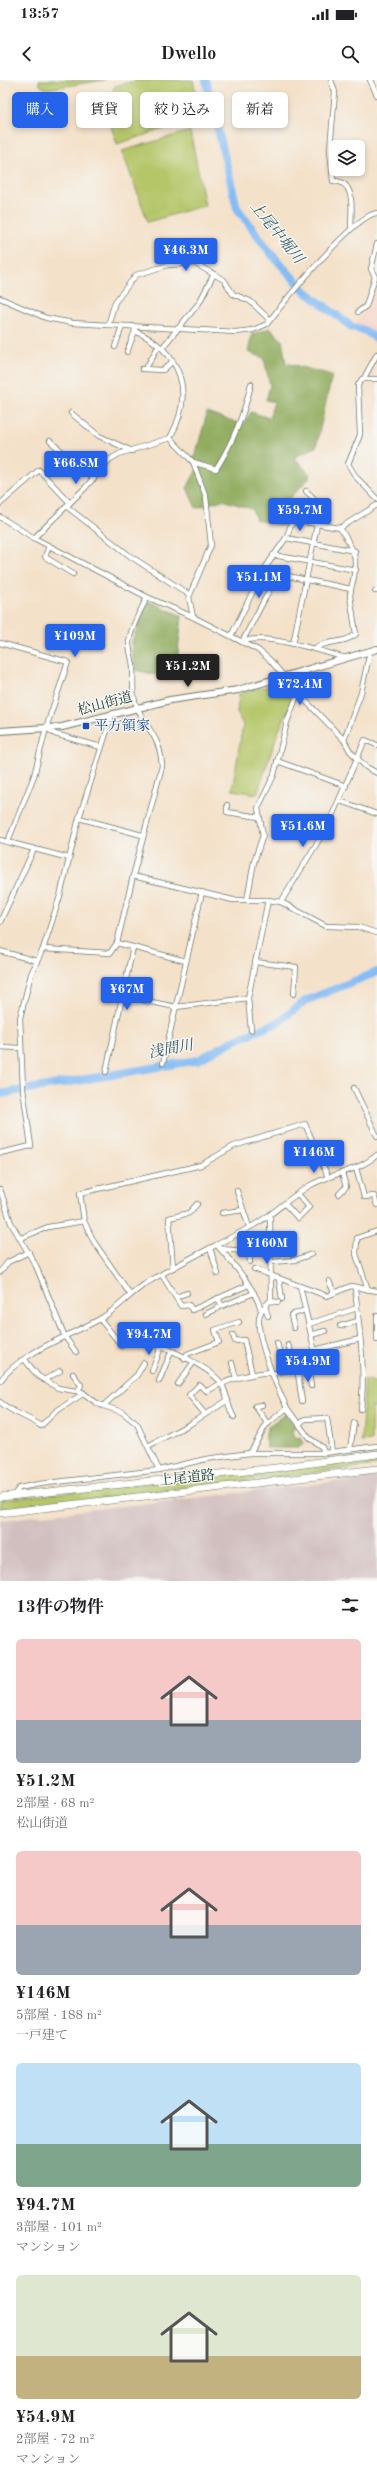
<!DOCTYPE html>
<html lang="ja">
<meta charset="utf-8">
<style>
:root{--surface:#fff;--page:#f6f6f6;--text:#202124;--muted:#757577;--accent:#2563eb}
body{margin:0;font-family:"Old Standard TT","Noto Serif JP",serif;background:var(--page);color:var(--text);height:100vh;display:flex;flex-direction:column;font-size:15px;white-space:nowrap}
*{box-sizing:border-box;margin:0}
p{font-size:13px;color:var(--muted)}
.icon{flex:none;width:22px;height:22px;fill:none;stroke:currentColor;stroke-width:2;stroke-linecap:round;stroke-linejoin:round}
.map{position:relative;height:1501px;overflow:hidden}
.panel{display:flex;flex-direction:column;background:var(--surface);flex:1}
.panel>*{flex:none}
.top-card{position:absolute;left:12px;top:12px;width:353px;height:36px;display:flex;gap:8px}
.controls{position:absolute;left:329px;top:60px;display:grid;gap:8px}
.controls a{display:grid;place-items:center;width:36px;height:36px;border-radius:6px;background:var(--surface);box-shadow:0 2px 6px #0003;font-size:20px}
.price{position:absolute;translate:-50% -34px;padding:0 9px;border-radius:4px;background:var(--accent);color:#fff;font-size:13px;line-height:26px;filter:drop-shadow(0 1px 2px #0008)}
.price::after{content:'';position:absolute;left:50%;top:24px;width:12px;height:9px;margin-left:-6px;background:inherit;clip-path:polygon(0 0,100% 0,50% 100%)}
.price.selected{background:#222;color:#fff}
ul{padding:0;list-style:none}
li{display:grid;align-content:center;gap:8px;height:212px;padding:0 16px}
li span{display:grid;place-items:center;height:124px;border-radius:6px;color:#555}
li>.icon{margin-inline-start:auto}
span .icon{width:72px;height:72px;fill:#fffc;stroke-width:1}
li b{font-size:17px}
h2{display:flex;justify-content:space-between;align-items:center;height:48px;padding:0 16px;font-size:17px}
.tag{padding:0 14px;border-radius:6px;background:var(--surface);box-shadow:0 2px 6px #0003;font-size:14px;line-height:36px}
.tag.selected{background:var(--accent);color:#fff}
.status{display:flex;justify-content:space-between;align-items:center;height:28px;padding:0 20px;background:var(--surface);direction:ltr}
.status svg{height:11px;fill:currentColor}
header{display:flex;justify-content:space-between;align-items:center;height:52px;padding:0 16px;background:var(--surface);font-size:18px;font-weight:700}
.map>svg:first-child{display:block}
.built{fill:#f6d1c5}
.industrial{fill:#d1bfbf}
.green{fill:#b5c669;stroke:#6a824e}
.forest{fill:#90ab5d;stroke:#587448}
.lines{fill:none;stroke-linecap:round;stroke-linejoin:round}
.river{stroke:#84bcf4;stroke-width:8}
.minor-casing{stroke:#6a7668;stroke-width:6}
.secondary-casing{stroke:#6a7668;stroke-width:8}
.trunk-casing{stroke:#6a7668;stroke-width:8}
.minor{stroke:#fff;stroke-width:4.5}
.secondary{stroke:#fff;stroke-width:6}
.trunk{stroke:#fff;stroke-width:7}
.transit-dot{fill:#1a4fb4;stroke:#f6f6f2;stroke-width:1.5}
.labels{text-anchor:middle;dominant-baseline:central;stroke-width:3;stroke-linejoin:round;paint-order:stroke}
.street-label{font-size:14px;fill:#1f3d34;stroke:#f6f6f2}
.transit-label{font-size:14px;fill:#164399;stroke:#f6f6f2;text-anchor:start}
.water-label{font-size:15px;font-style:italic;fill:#385d64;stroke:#f6f6f2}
</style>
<div class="status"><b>13:57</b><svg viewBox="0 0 49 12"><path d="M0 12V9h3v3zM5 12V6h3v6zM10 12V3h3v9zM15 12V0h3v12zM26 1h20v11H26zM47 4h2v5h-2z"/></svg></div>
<header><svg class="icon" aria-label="back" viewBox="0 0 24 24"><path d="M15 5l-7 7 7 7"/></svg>Dwello<svg class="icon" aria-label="search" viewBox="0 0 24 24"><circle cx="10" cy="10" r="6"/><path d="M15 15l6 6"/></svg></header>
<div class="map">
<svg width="377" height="1501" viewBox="0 0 377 1501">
<rect width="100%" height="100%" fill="#f6f6f2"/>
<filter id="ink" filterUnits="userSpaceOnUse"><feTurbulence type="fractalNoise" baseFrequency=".025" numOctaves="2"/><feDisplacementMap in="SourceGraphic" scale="8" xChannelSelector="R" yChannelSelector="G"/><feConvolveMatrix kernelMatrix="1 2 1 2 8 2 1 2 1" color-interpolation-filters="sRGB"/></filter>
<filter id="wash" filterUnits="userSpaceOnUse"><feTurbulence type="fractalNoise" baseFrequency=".012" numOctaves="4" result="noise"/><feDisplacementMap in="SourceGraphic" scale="16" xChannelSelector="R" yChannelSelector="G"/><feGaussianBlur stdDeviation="0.9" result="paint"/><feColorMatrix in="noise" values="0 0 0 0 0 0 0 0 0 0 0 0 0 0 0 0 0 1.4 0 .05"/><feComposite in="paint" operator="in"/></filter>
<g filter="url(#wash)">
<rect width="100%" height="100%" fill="#f4e1c9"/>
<!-- built -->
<polygon class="built" points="377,170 377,255 356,243 367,227 377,200 373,189"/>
<!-- industrial -->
<polygon class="industrial" points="377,1397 377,1501 0,1501 0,1440"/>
<!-- green -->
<g class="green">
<polygon points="39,0 105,0 46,9 40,5"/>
<polygon points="139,0 193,0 201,37 117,64 104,26 115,6"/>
<polygon points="190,51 205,125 148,142 122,71"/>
<polygon points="286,601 295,615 277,655 257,714 232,710 243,645 237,632 239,614"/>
<polygon points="365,1299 377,1303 377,1329 372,1327 371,1361 361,1362"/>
<polygon points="377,1377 377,1385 27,1427 0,1428 0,1420"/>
</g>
<!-- forest -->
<g class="forest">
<polygon points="270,248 282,260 286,283 332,295 316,367 294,377 311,396 291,417 284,446 256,440 252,429 222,420 196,428 187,408 198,387 192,379 196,373 207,333 243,345 251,332 269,338 274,322 266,320 270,306 264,278 248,272 252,254"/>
<polygon points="148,521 182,536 177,581 171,598 135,590 131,564"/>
<path d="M286 1333 295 1347 292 1351 296 1358 300 1357 304 1364 298 1368H266C264 1342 269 1348 286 1333Z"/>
</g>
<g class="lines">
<!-- river -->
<g class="river">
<polyline points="206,0 237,128 273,176 306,212 352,247 364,250 377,259"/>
<polyline points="0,1014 198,980 233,961 279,942 305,921 377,892"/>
</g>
</g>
</g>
<g filter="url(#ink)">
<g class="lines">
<!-- minor casing -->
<g class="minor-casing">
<g id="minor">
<path d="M331 0 335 12 330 69 333 101C357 100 351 133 351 147"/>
<polyline points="370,0 377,15"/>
<path d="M0 218 46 238 73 243 236 252 253 250 267 244C283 223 355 134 377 133"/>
<polyline points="358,232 366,226 375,197 371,189 377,164"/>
<polyline points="108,245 115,222 136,195 168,185 194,183 224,200 233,214 250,221 270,240"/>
<polyline points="115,267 122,246"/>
<polyline points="162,268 199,223 214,194"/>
<polyline points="127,272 135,251"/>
<polyline points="146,288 158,267"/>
<polyline points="142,289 163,290 172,282"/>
<polyline points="364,298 377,274"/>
<polyline points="377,299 362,299 358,305 360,355 348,384 356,397 377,419"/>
<polyline points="71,333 99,356 132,371"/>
<polyline points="170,358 193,382 206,417 211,465 189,517 193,537"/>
<polyline points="50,361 94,399"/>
<path d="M193 382 216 389C233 362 244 335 251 304"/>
<polyline points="0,424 39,390 70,423"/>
<polyline points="66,426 130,476 190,515"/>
<polyline points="0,437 34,458 147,517 193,537 258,570 270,580 298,613 344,660 350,671 366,687 377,693"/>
<path d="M340 448C356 473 359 480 351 509"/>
<path d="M34 458 85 408 109 380 119 374 170 358C195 313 182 272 135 251L134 246"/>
<polyline points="286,458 355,471"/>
<polyline points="49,466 45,477 73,494"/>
<polyline points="273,475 356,490"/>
<path d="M263 491 351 509 350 516 356 554C344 565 326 559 314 569"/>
<polyline points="375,511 377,511"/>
<path d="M147 517C141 531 130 548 129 563 129 571 133 580 133 588 134 602 131 613 137 627 147 651 160 655 162 686L133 796 233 820H268"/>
<polyline points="231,556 263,491 286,458 293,440 340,448 377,425"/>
<path d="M242 562C262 552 323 571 345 578"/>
<polyline points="242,562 269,511"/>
<polyline points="0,563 68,582 46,648 34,696 8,761"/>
<polyline points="293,564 321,425 306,411"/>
<polyline points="46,648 55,654 101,667"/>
<polyline points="344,660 361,613 370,571"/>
<polyline points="277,681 346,706"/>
<polyline points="340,721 377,734"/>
<polyline points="227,725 227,732 259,737"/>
<polyline points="79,738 142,755"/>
<polyline points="0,760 69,778"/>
<polyline points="247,820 254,782 263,755 258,728 274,695 287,642 298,613"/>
<polyline points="281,822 328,745 365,660 377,665"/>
<polyline points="0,842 34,769"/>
<polyline points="117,863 186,881"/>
<polyline points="43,869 110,873 117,863 133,796"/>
<polyline points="0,871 37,881"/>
<polyline points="255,882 296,887 294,914"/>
<polyline points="122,916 176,927 248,918"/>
<polyline points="251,950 248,918 268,820 281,822 326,846 358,847 377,853"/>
<polyline points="0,967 20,968"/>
<polyline points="163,983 202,812"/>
<polyline points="106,992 133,867"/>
<polyline points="354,1008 377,1056"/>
<polyline points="0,1073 31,1066 23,1009 20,938 31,894 43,869 60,816 79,738 112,635"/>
<polyline points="356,1088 364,1117 374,1116 377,1125"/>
<polyline points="0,1109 11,1143 36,1186 65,1257 76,1272"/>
<polyline points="237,1111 249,1147"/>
<polyline points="339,1114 346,1107 342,1093"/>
<polyline points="285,1124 298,1138 309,1127 298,1114"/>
<polyline points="222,1133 243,1130"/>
<path d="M270 1135 271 1220C267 1224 262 1228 260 1234 253 1252 278 1310 287 1328"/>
<polyline points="21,1158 48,1147 84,1141"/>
<path d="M217 1165C233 1184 254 1206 261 1230"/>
<polyline points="270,1165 285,1163"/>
<polyline points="210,1168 218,1194"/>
<polyline points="221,1169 245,1171 249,1174 250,1182"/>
<polyline points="272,1182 295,1180 312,1174"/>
<polyline points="173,1188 169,1138 189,1133 197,1124"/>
<polyline points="254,1189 300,1206 316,1277 297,1287 272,1294"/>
<polyline points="0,1192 8,1182 29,1172"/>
<polyline points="162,1195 181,1226 189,1225 192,1230 248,1205"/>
<polyline points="279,1199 282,1219"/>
<polyline points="329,1201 334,1213"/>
<polyline points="300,1206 327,1216 351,1206 377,1211"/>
<path d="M355 1208C359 1248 366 1289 361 1329"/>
<polyline points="368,1210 356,1174 357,1158 377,1151"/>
<polyline points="130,1214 94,1162 84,1141 80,1113 201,1085 234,1066 305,1044 328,1097"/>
<polyline points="176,1217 187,1213"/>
<polyline points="218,1218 222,1226 254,1213"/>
<polyline points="270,1221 278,1222"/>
<polyline points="265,1226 268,1236"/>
<polyline points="206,1234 222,1226"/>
<polyline points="377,1236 377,1260"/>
<path d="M100 1239 122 1266 133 1253C154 1263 209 1285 221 1303 228 1314 227 1327 234 1337"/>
<polyline points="309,1244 357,1228"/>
<polyline points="340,1246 358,1241"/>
<polyline points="294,1248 291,1235 305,1230"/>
<polyline points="233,1255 235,1261 244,1260 252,1294"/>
<polyline points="311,1255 325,1251"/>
<polyline points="277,1263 285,1291"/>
<polyline points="288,1265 297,1287 302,1321"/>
<polyline points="314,1270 360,1259"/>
<polyline points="185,1279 187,1274 219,1262 215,1250 239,1242"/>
<polyline points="25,1280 38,1296 58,1308 82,1312 98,1324 122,1332 137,1344 159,1390"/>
<polyline points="307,1282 311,1306"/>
<polyline points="232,1283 236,1298"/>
<polyline points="152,1291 161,1267"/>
<polyline points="73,1294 81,1305 78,1311"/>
<polyline points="44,1300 60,1291"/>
<path d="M0 1301C20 1273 69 1256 100 1239 116 1230 129 1215 145 1204 180 1182 218 1165 254 1145 274 1134 290 1117 309 1106 332 1093 357 1092 377 1075"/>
<polyline points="159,1301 171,1272"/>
<polyline points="178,1304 193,1283"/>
<path d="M0 1322C14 1334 27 1336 41 1346L55 1332 84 1313"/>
<polyline points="262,1325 255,1326 268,1344"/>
<polyline points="103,1326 137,1295 144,1283"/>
<path d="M205 1334 189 1315 199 1305 207 1311C227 1299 248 1294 271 1292"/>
<polyline points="299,1344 305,1339 327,1338 332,1372"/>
<polyline points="148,1366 190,1344 228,1320"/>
<polyline points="350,1369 354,1343"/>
<polyline points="250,1373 266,1345 287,1328 309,1358 322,1367 324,1373"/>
<polyline points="14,1415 19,1408 39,1404 159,1390 206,1379 250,1373 324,1373 377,1366"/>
</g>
</g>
<!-- secondary casing -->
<g class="secondary-casing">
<polyline id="secondary" points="0,651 62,647 170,620 238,610 377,569"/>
</g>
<!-- trunk casing -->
<g class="trunk-casing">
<g id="trunk">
<polyline points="0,1417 276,1388 377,1374"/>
<polyline points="0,1433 377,1389"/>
</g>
</g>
<!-- minor -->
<use href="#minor" class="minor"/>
<!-- secondary -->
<use href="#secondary" class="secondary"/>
<!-- trunk -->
<use href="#trunk" class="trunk"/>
</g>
</g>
<!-- markers -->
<rect class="transit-dot" x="82" y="642" width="8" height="8" rx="2"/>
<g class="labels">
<!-- street labels -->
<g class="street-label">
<text transform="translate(105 624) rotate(-15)">松山街道</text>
<text transform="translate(187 1398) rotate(-6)">上尾道路</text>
</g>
<!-- transit labels -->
<g class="transit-label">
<text x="94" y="646">平方領家</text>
</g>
<!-- water labels -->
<g class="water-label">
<text transform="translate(276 153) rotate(51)">上尾中堀川</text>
<text transform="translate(171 970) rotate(-11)">浅間川</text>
</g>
</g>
</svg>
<div class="controls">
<a><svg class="icon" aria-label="layers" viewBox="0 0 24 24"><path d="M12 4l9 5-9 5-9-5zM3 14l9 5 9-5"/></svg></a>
</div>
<b class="price" style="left:186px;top:192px">¥46.3M</b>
<b class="price" style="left:76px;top:405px">¥66.8M</b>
<b class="price" style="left:300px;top:452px">¥59.7M</b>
<b class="price" style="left:259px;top:519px">¥51.1M</b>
<b class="price" style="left:75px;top:578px">¥109M</b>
<b class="price selected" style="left:188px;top:608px">¥51.2M</b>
<b class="price" style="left:300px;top:626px">¥72.4M</b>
<b class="price" style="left:303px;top:768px">¥51.6M</b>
<b class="price" style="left:127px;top:931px">¥67M</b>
<b class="price" style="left:314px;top:1094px">¥146M</b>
<b class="price" style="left:267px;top:1185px">¥160M</b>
<b class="price" style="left:149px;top:1276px">¥94.7M</b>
<b class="price" style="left:308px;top:1303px">¥54.9M</b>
<div class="top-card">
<a class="tag selected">購入</a>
<a class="tag">賃貸</a>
<a class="tag">絞り込み</a>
<a class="tag">新着</a>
</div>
</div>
<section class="panel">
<h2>13件の物件<svg class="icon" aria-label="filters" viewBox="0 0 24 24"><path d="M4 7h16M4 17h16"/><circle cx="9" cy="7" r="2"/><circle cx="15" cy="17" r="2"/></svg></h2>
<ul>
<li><span style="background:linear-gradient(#f6c9c9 65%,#9aa5b1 0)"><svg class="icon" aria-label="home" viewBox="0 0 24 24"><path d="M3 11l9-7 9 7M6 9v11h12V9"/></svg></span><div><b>¥51.2M</b><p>2部屋 · 68 m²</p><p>松山街道</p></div></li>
<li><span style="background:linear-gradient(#f6c9c9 60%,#9aa5b1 0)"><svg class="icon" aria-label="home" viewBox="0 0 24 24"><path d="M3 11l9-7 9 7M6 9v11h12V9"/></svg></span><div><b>¥146M</b><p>5部屋 · 188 m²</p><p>一戸建て</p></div></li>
<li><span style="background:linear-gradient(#bfe0f5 65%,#7fa58c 0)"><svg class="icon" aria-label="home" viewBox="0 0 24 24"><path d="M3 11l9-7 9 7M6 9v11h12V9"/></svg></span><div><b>¥94.7M</b><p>3部屋 · 101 m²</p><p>マンション</p></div></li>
<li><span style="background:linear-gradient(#dfe7d0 65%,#c2b280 0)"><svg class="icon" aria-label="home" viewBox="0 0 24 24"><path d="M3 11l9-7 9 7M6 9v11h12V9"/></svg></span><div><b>¥54.9M</b><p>2部屋 · 72 m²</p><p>マンション</p></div></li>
</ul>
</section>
